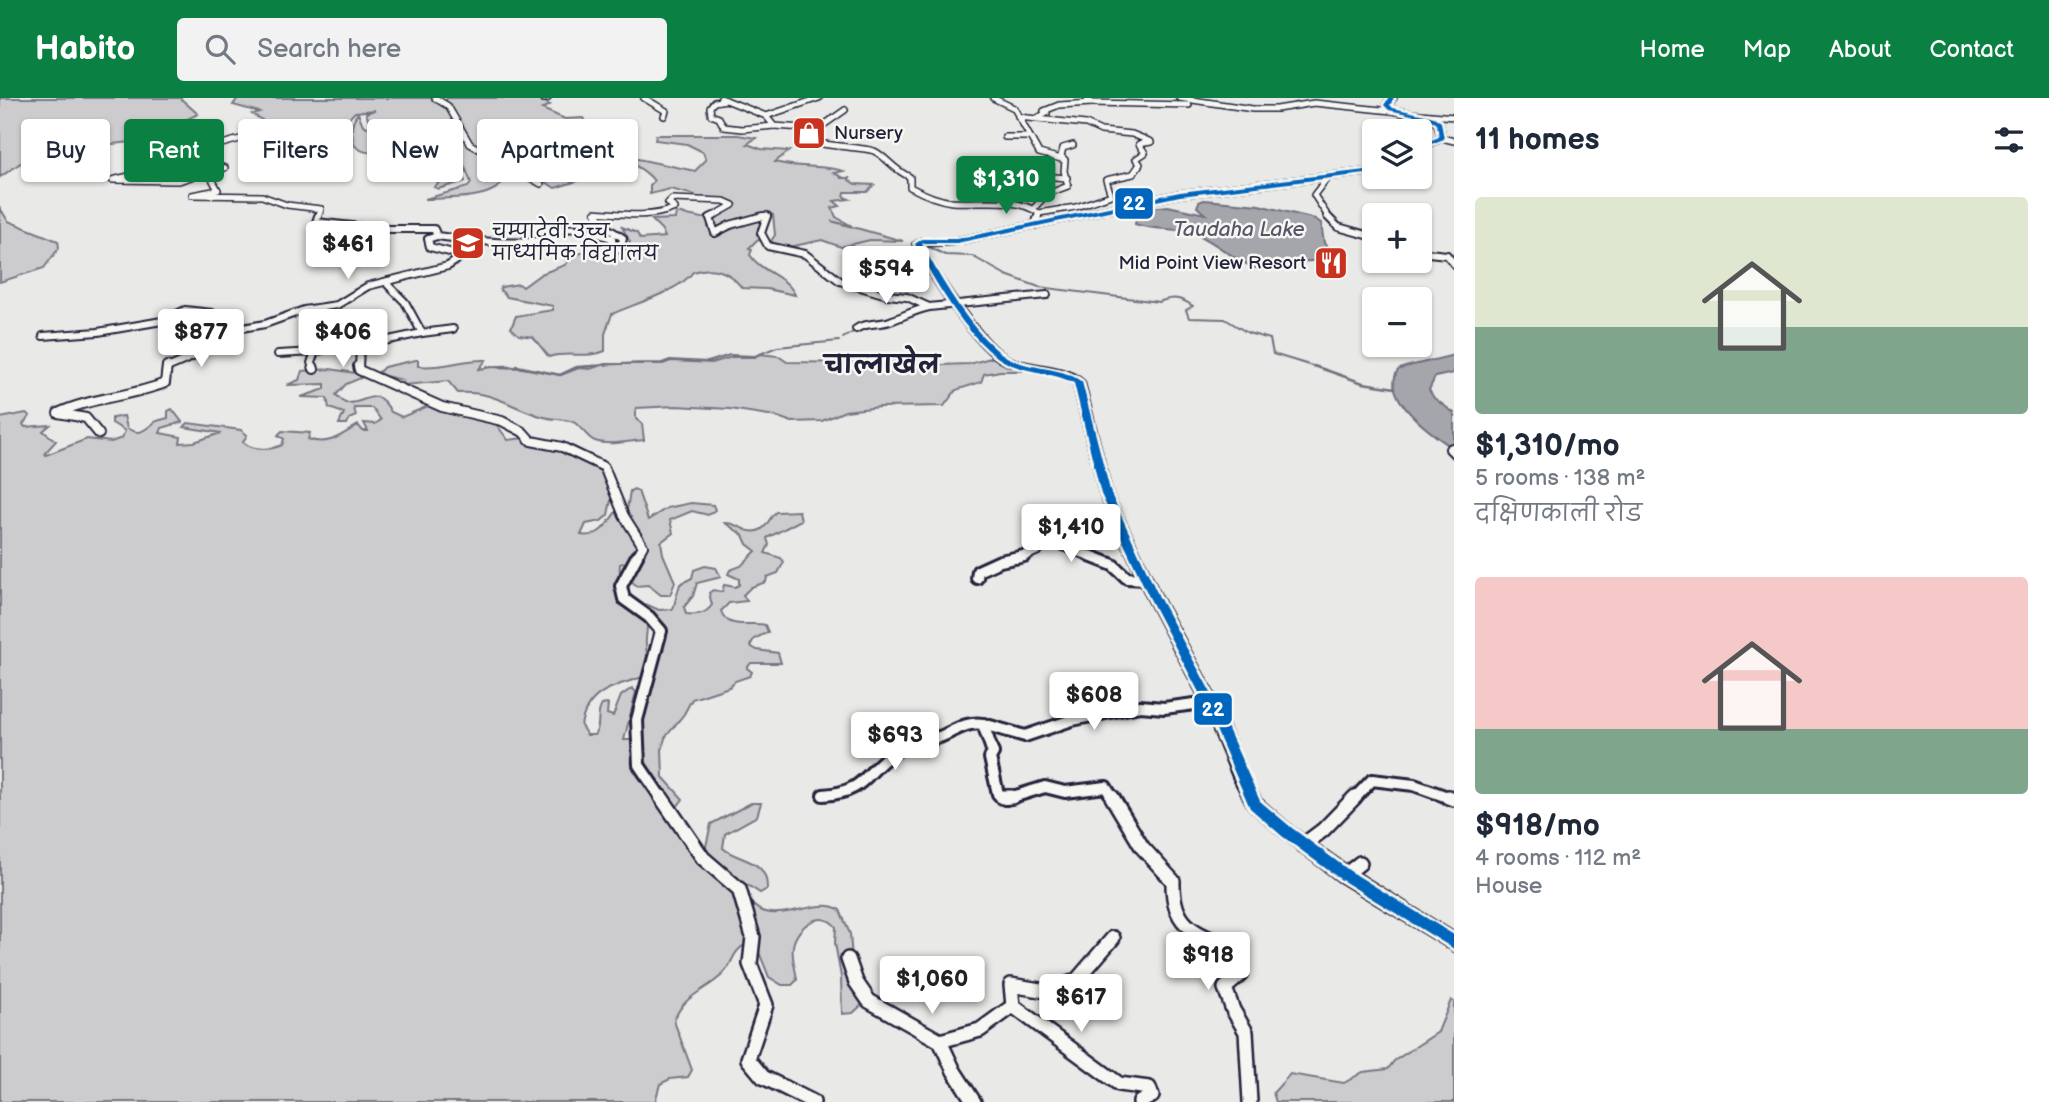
<!DOCTYPE html>
<meta charset="utf-8">
<style>
:root{--surface:#fff;--page:#f2f2f3;--text:#1f2937;--muted:#747a83;--accent:#0b8043}
body{margin:0;font-family:"Balsamiq Sans","Playpen Sans Deva",sans-serif;background:var(--page);color:var(--text);height:100vh;display:flex;flex-direction:column;font-size:26px;white-space:nowrap}
*{box-sizing:border-box;margin:0}
p{font-size:23px;color:var(--muted)}
.icon{flex:none;width:38px;height:38px;fill:none;stroke:currentColor;stroke-width:2;stroke-linecap:round;stroke-linejoin:round}
.map{position:relative;flex:1;overflow:hidden}
.details{display:flex;flex-direction:column;background:var(--surface);width:595px}
.details>*{flex:none}
.hud{position:absolute;left:21px;top:21px;width:665px;height:63px;display:flex;gap:14px}
.tools{position:absolute;left:1362px;top:21px;display:grid;gap:14px}
.tools a{display:grid;place-items:center;width:70px;height:70px;border-radius:7px;background:var(--surface);box-shadow:0 2px 5px #0004;font-size:35px}
.price{position:absolute;translate:-50% -60px;padding:0 16px;border-radius:7px;background:#fff;color:#222;font-size:23px;line-height:46px;filter:drop-shadow(0 2px 4px #0008)}
.price::after{content:'';position:absolute;left:50%;top:42px;width:21px;height:16px;margin-left:-10px;background:inherit;clip-path:polygon(0 0,100% 0,50% 100%)}
.price.current{background:var(--accent);color:#fff}
ul{padding:0;list-style:none}
li{display:grid;align-content:center;gap:14px;height:371px;padding:0 21px}
li span{display:grid;place-items:center;height:217px;border-radius:7px;color:#555}
li>.icon{margin-inline-start:auto}
span .icon{width:126px;height:126px;fill:#fffc;stroke-width:1}
li b{font-size:30px}
h2{display:flex;justify-content:space-between;align-items:center;height:84px;padding:0 21px;font-size:30px}
.tag{padding:0 24px;border-radius:7px;background:var(--surface);box-shadow:0 2px 5px #0004;font-size:24px;line-height:63px}
.tag.current{background:var(--accent);color:#fff}
header{display:flex;align-items:center;gap:42px;box-sizing:border-box;height:98px;padding:0 35px;background:var(--accent);color:#fff}
header strong{font-size:33px}
nav{display:flex;gap:38px;margin-inline-start:auto;font-size:24px}
.search{width:490px;height:63px;background:var(--page);display:flex;align-items:center;gap:18px;box-sizing:border-box;padding:0 24px;border-radius:7px;color:var(--muted);font-size:26px}
main{display:flex;flex:1;min-height:0}
.map>svg:first-child{display:block}
.green{fill:#ccccce;stroke:#777784;stroke-width:2}
.water{fill:#a5a5ac;stroke:#71717f;stroke-width:2}
.lines{fill:none;stroke-linecap:round;stroke-linejoin:round}
.stream-far1{stroke:#71717f;stroke-width:2}
.stream{stroke:#71717f;stroke-width:2.5}
.minor-far4-casing{stroke:#22223b;stroke-width:8}
.minor-far3-casing{stroke:#22223b;stroke-width:10}
.minor-far2-casing{stroke:#22223b;stroke-width:12}
.minor-far1-casing{stroke:#22223b;stroke-width:16}
.minor-casing{stroke:#22223b;stroke-width:18}
.major-casing{stroke:#22223b;stroke-width:6}
.minor-far4{stroke:#f6f6f2;stroke-width:5}
.minor-far3{stroke:#f6f6f2;stroke-width:6}
.minor-far2{stroke:#f6f6f2;stroke-width:8}
.minor-far1{stroke:#f6f6f2;stroke-width:10}
.minor{stroke:#f6f6f2;stroke-width:13}
.major{fill:#f6f6f2;fill-rule:evenodd}
.bus-1-casing{stroke:#f6f6f2;stroke-width:6}
.bus-1{fill:#0065bd;fill-rule:evenodd}
.labels{text-anchor:middle;dominant-baseline:central;stroke-width:5;stroke-linejoin:round;paint-order:stroke}
.far-poi-label{font-size:19px;fill:#22223b;stroke:#f6f6f2;text-anchor:start}
.far-water-label{font-size:21px;font-style:italic;fill:#565668;stroke:#f6f6f2}
.far-district-label{font-size:24px;font-weight:bold;fill:#22223b;stroke:#f6f6f2}
.line-badge{stroke:#f6f6f2;stroke-width:2.5}
.badge-label{font-size:19px;text-anchor:middle;font-weight:bold;fill:#fff}
</style>
<header>
<strong>Habito</strong>
<div class="search"><svg class="icon" aria-label="search" viewBox="0 0 24 24"><circle cx="10" cy="10" r="6"/><path d="M15 15l6 6"/></svg>Search here</div>
<nav><a>Home</a><a>Map</a><a>About</a><a>Contact</a></nav>
</header>
<main>
<div class="map">
<svg width="1454" height="1004" viewBox="0 0 1454 1004">
<rect width="100%" height="100%" fill="#e9e9e7"/>
<filter id="ink" filterUnits="userSpaceOnUse"><feTurbulence type="fractalNoise" baseFrequency=".0143" numOctaves="2"/><feDisplacementMap in="SourceGraphic" scale="14" xChannelSelector="R" yChannelSelector="G"/><feConvolveMatrix kernelMatrix="1 2 1 2 8 2 1 2 1" color-interpolation-filters="sRGB"/></filter>
<g filter="url(#ink)">
<!-- green -->
<g class="green">
<polygon points="0,0 180,0 198,16 142,43 102,47 96,42 44,49 0,79"/>
<path d="M238 0H431L445 4 447 0H538L550 7 542 11 565 21 583 20 587 27 615 41 618 58 632 74 590 79 555 90 494 51 484 52 512 69 494 76V80L501 86C487 102 445 100 425 101L468 89 471 85C463 62 462 56 437 49 451 57 459 68 465 83L438 91 434 89 442 82C430 73 406 57 393 54 379 51 369 60 355 48 351 36 350 24 358 15L363 27 391 39 370 26 366 15 375 12 355 14 349 20 351 24C333 44 279 35 255 35L262 30 258 27 262 22 252 16 259 14 233 7Z"/>
<path d="M656 37H738L756 40 747 46 761 51 789 53 775 64C798 71 823 66 843 73L834 75 842 79 840 80H850L849 82 855 86 874 87 867 94H845L844 99 849 101 834 103 840 108 832 110 836 119 852 128 831 123 903 143 870 142 841 149 822 142 794 148H776L771 143 775 137 773 117 766 114 715 132 713 119 735 107 694 102 695 97 670 91 650 96V87L654 83C647 72 633 68 623 58L695 73 706 62 703 54 687 46 655 42Z"/>
<polygon points="0,110 8,123 58,143 59,150 44,170 0,184"/>
<path d="M676 115 708 121V129L716 137 763 119 762 130H758L761 142 756 143 749 150 752 151 750 157C762 175 786 177 795 197L767 191 742 190C729 173 714 167 693 174 680 193 634 206 612 216L605 236V253C587 261 568 253 549 259L533 239 519 237 511 230 516 218 553 212V208L507 199 500 192 501 189 519 186 523 189 541 176 565 167 568 164 565 161 592 151 595 147 585 140 588 137 607 142 622 153 628 150 630 144 622 129 637 135 640 141 665 139 662 132 652 122 675 121Z"/>
<path d="M759 256 778 258 787 264 866 265 899 261 909 265 940 267 969 266 994 259 1031 273H1000L984 276 981 284 956 292 944 308 880 309 845 313 822 323 792 324 775 318 730 311 676 308 636 310V321L642 326 644 342C630 343 609 348 595 343 588 341 582 330 575 325 567 320 553 322 544 319 508 309 496 293 458 295L448 283 404 287 403 282 381 277 379 274 384 269 416 262H418V268C441 271 463 261 486 262L479 271 498 268 516 269 561 277 579 270 590 271 605 266H663L671 263 712 265 732 259H755Z"/>
<path d="M330 271 368 277 346 286 336 297 345 305C367 307 375 285 391 314L402 319 433 306 470 311 493 322 508 342 524 340 574 349 599 363 612 397 608 417 601 423 586 426 581 437C598 440 606 428 615 415L627 412 630 393 634 391 638 393 648 422 667 410 691 405 713 407 715 412 708 417 692 413 670 422 673 435 661 444 663 456 675 484 670 497H661L648 487 636 488 632 483 634 467 629 463 620 466C617 491 637 499 646 519 649 527 645 538 646 547 647 560 649 566 643 579 613 588 586 594 581 628L587 637H594C602 629 595 616 602 607L608 606 607 616 613 618 621 598 632 590 636 594 624 642H631L657 568 651 543 656 523 648 507 659 512 673 511 680 486 692 480 694 472 705 468 716 470 721 479 697 485 693 498 684 509 686 516C696 517 705 517 712 507L709 495 713 492 722 494 724 487 735 489 739 487V481L728 476 730 472 741 468 756 453 747 446 743 437 725 425C738 424 747 438 760 432 768 429 769 419 776 414L799 413 801 422 767 440 769 447 765 455 781 460 784 464 778 475 767 479 766 484 751 489 743 497 747 503 729 505 721 513C728 533 750 523 765 527L768 534 754 541 750 548 757 552 778 555 781 565H751L747 570 752 574 750 578 735 583 729 589 692 601 684 616 665 640 662 651 663 679 683 701 677 709 678 713 705 753 711 726 751 705H761L757 718 725 736 723 750C738 764 768 760 767 791L760 795 746 786 743 787C758 844 813 794 840 812L850 836 853 872 864 905 853 915 842 916 841 879 835 845 836 829C821 810 796 829 793 848 791 860 796 871 797 882L792 887H782L769 879 757 849 747 846C732 852 733 867 722 877 704 894 683 897 674 923L692 972 688 979 670 981 660 986 655 1004H0V320L26 315 30 318 23 326 25 329 50 327 43 333 56 343 45 355 46 357 87 341 111 344 122 340 125 333 112 325V320L124 318 127 330C141 339 145 331 155 324 159 322 164 321 168 320V313L172 311 182 324 162 330 160 335 181 339 180 345 194 344 221 335 184 329 188 325 241 332 247 337 243 344C253 353 271 352 282 347L284 341 278 337 282 333 310 335 308 341C327 349 342 337 358 327L363 333H368L364 325 375 326 381 322 372 310H354L356 318 349 321 347 326H339L344 315 329 310 327 300 301 299 325 291V286L287 287 299 282 302 273Z"/>
<polygon points="1451,902 1454,904 1454,1004 1276,1004 1273,995 1290,976 1344,985 1363,974 1388,971 1394,963 1438,934"/>
</g>
<!-- water -->
<g class="water">
<path d="M1204 102 1259 107 1315 121 1321 125 1324 145 1332 154C1320 166 1311 162 1297 164 1287 166 1276 172 1266 172 1245 172 1214 142 1194 135 1175 129 1154 133 1135 126L1136 121 1149 115 1151 110 1168 108 1205 116 1197 109 1199 104Z"/>
<path d="M1454 257V275L1435 279 1429 292 1434 300 1454 315V351C1435 338 1379 300 1398 272L1405 269Z"/>
</g>
<g class="lines">
<!-- stream-far1 -->
<g class="stream-far1">
<path d="M923 146 945 157 972 158 1006 177 1039 189 1159 204C1173 198 1181 200 1193 208L1186 212 1189 220 1225 221 1248 235 1270 241 1273 256 1319 270"/>
<polyline points="843,240 855,233"/>
<polyline points="486,269 525,270"/>
<path d="M575 270C603 266 632 265 662 265L670 262 708 264 730 257 755 258 777 249 839 243"/>
</g>
<!-- stream -->
<g class="stream">
<polyline points="517,268 560,277 577,269 594,268"/>
<polyline points="1314,268 1363,285 1395,290"/>
<polyline points="486,269 506,268"/>
</g>
<!-- minor-far4 casing -->
<g class="minor-far4-casing">
<g id="minor-far4">
<polyline points="435,0 448,8 470,46 541,86"/>
<polyline points="644,0 666,13 664,18"/>
<polyline points="721,0 766,18"/>
<path d="M819 0 766 18 774 28 818 31V45C830 48 868 50 874 53 887 59 893 72 910 79V89C923 96 937 102 952 104 981 106 1014 98 1039 115L1037 120"/>
<polyline points="993,0 1014,10 1039,55 1065,62 1064,73 1068,88 1047,96 1034,110"/>
<polyline points="1179,0 1253,11 1277,11 1314,5 1401,14"/>
<polyline points="544,1 548,0"/>
<polyline points="726,2 714,4 710,9 711,17 719,20 724,29 742,31 774,28"/>
<polyline points="1092,5 1189,7"/>
<polyline points="1409,15 1454,19"/>
<polyline points="1018,19 1086,26 1101,33 1132,36 1149,43"/>
<polyline points="1039,19 1047,15 1044,13 1059,7 1092,5 1086,0"/>
<polyline points="818,31 845,12"/>
<polyline points="1005,39 1030,39"/>
<polyline points="1442,40 1454,43"/>
<polyline points="240,41 211,49 163,70 112,82 179,83 221,69 225,70 210,77 218,92 192,97 262,98 287,107 321,111 318,120"/>
<polyline points="1064,61 1061,58 1063,50 1073,47"/>
<polyline points="1018,76 1067,80"/>
<polyline points="998,79 1047,96"/>
<polyline points="1328,79 1314,97 1329,120"/>
<polyline points="1039,115 1076,109 1111,97 1106,82 1133,76 1140,66 1136,61 1145,55 1139,46 1151,44"/>
<path d="M599 120 595 114C622 116 650 121 675 110L668 105 672 101 724 103 733 107 710 120"/>
<polyline points="757,120 767,117 766,120"/>
</g>
</g>
<!-- minor-far3 casing -->
<g class="minor-far3-casing">
<g id="minor-far3">
<path d="M318 118 316 124 379 131H434L437 138C468 142 498 146 529 144 541 143 545 139 554 134 572 125 594 135 612 140L613 152 621 151 623 140 604 128 598 118"/>
<polyline points="714,118 710,120 715,135 730,127 763,118"/>
<polyline points="767,118 761,135 768,148 805,156 840,183 887,197 907,199 929,209 1047,197"/>
<polyline points="1327,118 1338,129 1374,139"/>
<polyline points="1035,127 1038,118"/>
<polyline points="1419,154 1447,157 1454,166"/>
<polyline points="388,183 388,187 405,204 422,235 453,231"/>
<path d="M856 231C866 224 879 227 890 223 904 218 915 212 929 209"/>
<polyline points="43,238 98,234 162,223 185,212 212,215 220,221 191,239 265,226 304,212 337,207 368,188 448,168 457,162 457,156 430,149 428,141 437,138"/>
<polyline points="278,256 315,254 353,244 360,248"/>
<polyline points="167,270 202,255 188,245 191,239"/>
<polyline points="314,270 311,265 315,254"/>
<polyline points="359,270 360,248 422,235"/>
</g>
</g>
<!-- minor-far2 casing -->
<g class="minor-far2-casing">
<g id="minor-far2">
<polyline points="313,268 314,271"/>
<polyline points="358,268 359,272 442,309 502,323 523,334 531,343 562,349 604,369 624,418 643,448 636,460"/>
<path d="M99 336 86 320 58 315C92 299 130 299 165 285L167 268"/>
<polyline points="1452,350 1450,351 1454,355"/>
<polyline points="1020,460 1038,452 1042,447 1055,445 1095,460"/>
</g>
</g>
<!-- minor-far1 casing -->
<g class="minor-far1-casing">
<g id="minor-far1">
<polyline points="637,458 621,488 624,501 649,519 661,533 637,622 639,667 662,701"/>
<polyline points="1090,458 1113,467 1127,480 1145,481"/>
<polyline points="977,480 978,473 1000,463 1024,458"/>
<polyline points="983,626 1025,638 1072,622 1140,608 1164,610 1210,604"/>
<path d="M823 697C868 694 864 673 896 653 902 649 913 642 920 640 928 638 934 642 942 638 956 632 968 623 983 626L993 655 990 660 998 696 1005 701"/>
<polyline points="1006,701 1045,689 1065,694 1106,689 1113,701"/>
<polyline points="1354,701 1372,682 1414,687 1453,701"/>
</g>
</g>
<!-- minor casing -->
<g class="minor-casing">
<g id="minor">
<polyline points="661,699 703,760 739,791 753,839 750,866 766,907 748,961 763,979 813,1004"/>
<polyline points="1002,699 1012,699"/>
<path d="M1112 699 1142 749 1173 783C1172 826 1191 833 1227 848L1240 877 1225 890 1233 912 1246 934 1250 1004"/>
<polyline points="1448,699 1454,701"/>
<polyline points="1303,747 1323,732 1355,699"/>
<polyline points="1345,777 1360,765"/>
<polyline points="1113,840 1076,883 1046,893 1011,887 1013,908 1119,986 1149,990 1152,998 1140,1004"/>
<polyline points="848,861 856,884 869,903 940,943 954,973 974,1004"/>
<polyline points="940,943 980,932 1013,908"/>
</g>
</g>
<!-- major casing -->
<g class="major-casing">
<g id="major">
<path d="M1389 0H1395L1390 7 1393 10 1434 19 1441 24 1444 41 1427 48 1419 59C1419 43 1425 44 1439 39L1436 26C1421 15 1396 21 1384 7Z"/>
<path d="M1374 71V75L1180 98 957 145 922 147C937 176 982 248 1011 261 1034 271 1063 266 1083 284L1111 396 1160 499 1217 604 1248 679 1260 702 1292 730 1351 772 1454 836V852L1339 782 1282 738 1250 710 1234 679 1203 604 1148 499 1101 396 1074 285C1053 272 1028 275 1006 265 976 253 929 176 914 146L922 141H957L1180 94Z"/>
</g>
</g>
<!-- minor-far4 -->
<use href="#minor-far4" class="minor-far4"/>
<!-- minor-far3 -->
<use href="#minor-far3" class="minor-far3"/>
<!-- minor-far2 -->
<use href="#minor-far2" class="minor-far2"/>
<!-- minor-far1 -->
<use href="#minor-far1" class="minor-far1"/>
<!-- minor -->
<use href="#minor" class="minor"/>
<!-- major -->
<use href="#major" class="major"/>
<!-- bus-1 casing -->
<g class="bus-1-casing">
<g id="bus-1">
<polygon points="1389,0 1394,0 1390,7 1393,10 1434,19 1441,24 1444,41 1426,48 1419,59 1419,51 1422,46 1439,39 1437,26 1430,21 1389,12 1384,7"/>
<path d="M1374 71V75L1180 98 957 145H924L922 146C940 180 979 249 1015 263 1037 272 1063 269 1082 284L1111 396 1159 499 1216 604 1260 703 1292 730 1350 773 1454 837V851L1340 781 1282 738 1250 710 1204 604 1149 499 1101 396 1074 285C1054 275 1032 275 1012 267 974 253 933 181 915 146L922 141H957L1180 94Z"/>
</g>
</g>
<!-- bus-1 -->
<use href="#bus-1" class="bus-1"/>
</g>
</g>
<!-- icons -->
<defs>
<g id="shop-square" transform="scale(1.75)"><rect x="-9" y="-9" width="18" height="18" rx="4" fill="#c8321e" stroke="#f6f6f2"/><path d="M-5-2.5h2.3a2.7 3.5 0 0 1 5.4 0H5L5.5 6h-11ZM-1.5-2.5h3a1.5 2.3 0 0 0-3 0Z" fill="#fff"/></g>
<g id="school-square" transform="scale(1.75)"><rect x="-9" y="-9" width="18" height="18" rx="4" fill="#c8321e" stroke="#f6f6f2"/><path d="M0-5L7-2L0 1L-7-2ZM-4 1L0 2.5L4 1V4Q0 6-4 4Z" fill="#fff"/></g>
<g id="restaurant-square" transform="scale(1.75)"><rect x="-9" y="-9" width="18" height="18" rx="4" fill="#c8321e" stroke="#f6f6f2"/><path d="M-5-6h1v4h1v-4h1v4h1v-4h1v5L-1.5 .5V6h-2V.5L-5-1ZM5-6V6H3V1.5H1.5Q1.5-4 5-6Z" fill="#fff"/></g>
</defs>
<g fill-rule="evenodd">
<use href="#shop-square" x="809" y="35"/>
<use href="#school-square" x="468" y="145"/>
<use href="#restaurant-square" x="1331" y="165"/>
</g>
<g class="labels">
<!-- far-poi labels -->
<g class="far-poi-label">
<text x="834" y="35">Nursery</text>
<text x="492" y="134">चम्पादेवी उच्च<tspan x="492" dy="22">माध्यमिक विद्यालय</tspan></text>
<text x="1306" y="165" text-anchor="end">Mid Point View Resort</text>
</g>
<!-- far-water labels -->
<g class="far-water-label">
<text x="1239" y="131">Taudaha Lake</text>
</g>
<!-- far-district labels -->
<g class="far-district-label">
<text x="882" y="267">चाल्नाखेल</text>
</g>
</g>
<g class="line-badge">
<rect x="1114" y="89" width="40" height="33" rx="7" fill="#0065bd"/>
<rect x="1193" y="594" width="40" height="34" rx="7" fill="#0065bd"/>
</g>
<g class="badge-label">
<text x="1134" y="112">22</text>
<text x="1213" y="618">22</text>
</g>
</svg>
<div class="tools">
<a><svg class="icon" aria-label="layers" viewBox="0 0 24 24"><path d="M12 4l9 5-9 5-9-5zM3 14l9 5 9-5"/></svg></a>
<a>+</a>
<a>−</a>
</div>
<b class="price current" style="left:1006px;top:118px">$1,310</b>
<b class="price" style="left:348px;top:183px">$461</b>
<b class="price" style="left:886px;top:208px">$594</b>
<b class="price" style="left:201px;top:271px">$877</b>
<b class="price" style="left:343px;top:271px">$406</b>
<b class="price" style="left:1071px;top:466px">$1,410</b>
<b class="price" style="left:1094px;top:634px">$608</b>
<b class="price" style="left:895px;top:674px">$693</b>
<b class="price" style="left:1208px;top:894px">$918</b>
<b class="price" style="left:932px;top:918px">$1,060</b>
<b class="price" style="left:1081px;top:936px">$617</b>
<div class="hud">
<a class="tag">Buy</a>
<a class="tag current">Rent</a>
<a class="tag">Filters</a>
<a class="tag">New</a>
<a class="tag">Apartment</a>
</div>
</div>
<section class="details">
<h2>11 homes<svg class="icon" aria-label="filters" viewBox="0 0 24 24"><path d="M4 7h16M4 17h16"/><circle cx="9" cy="7" r="2"/><circle cx="15" cy="17" r="2"/></svg></h2>
<ul>
<li><span style="background:linear-gradient(#dfe7d0 60%,#7fa58c 0)"><svg class="icon" aria-label="home" viewBox="0 0 24 24"><path d="M3 11l9-7 9 7M6 9v11h12V9"/></svg></span><div><b>$1,310/mo</b><p>5 rooms · 138 m²</p><p>दक्षिणकाली रोड</p></div></li>
<li><span style="background:linear-gradient(#f6c9c9 70%,#7fa58c 0)"><svg class="icon" aria-label="home" viewBox="0 0 24 24"><path d="M3 11l9-7 9 7M6 9v11h12V9"/></svg></span><div><b>$918/mo</b><p>4 rooms · 112 m²</p><p>House</p></div></li>
</ul>
</section>
</main>
